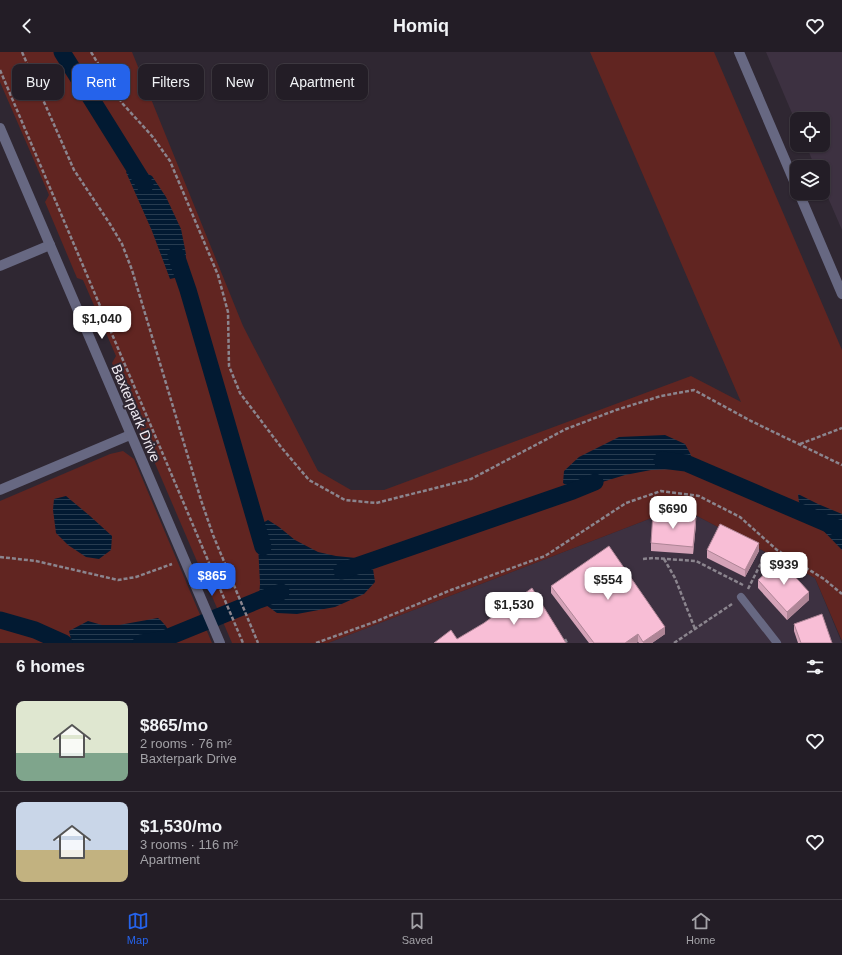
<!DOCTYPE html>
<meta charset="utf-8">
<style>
:root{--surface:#231d26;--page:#2b262e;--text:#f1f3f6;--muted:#a3a2a7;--line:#403b43;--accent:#2563eb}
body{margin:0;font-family:Arial,sans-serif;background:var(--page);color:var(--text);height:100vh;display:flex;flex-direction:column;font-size:15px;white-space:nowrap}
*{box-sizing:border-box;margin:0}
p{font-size:13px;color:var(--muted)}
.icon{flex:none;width:22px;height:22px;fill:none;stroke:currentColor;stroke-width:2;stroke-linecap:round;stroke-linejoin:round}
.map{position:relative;height:591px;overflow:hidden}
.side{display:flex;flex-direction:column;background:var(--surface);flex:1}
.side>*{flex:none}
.guide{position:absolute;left:12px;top:12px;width:400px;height:36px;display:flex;gap:8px}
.controls{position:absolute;left:790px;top:60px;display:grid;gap:8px}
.controls a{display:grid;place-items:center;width:40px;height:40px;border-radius:8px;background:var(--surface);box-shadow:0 1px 3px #0004,0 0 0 1px var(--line);font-size:20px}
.price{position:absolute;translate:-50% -34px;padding:0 9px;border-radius:8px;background:#fff;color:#222;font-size:13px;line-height:26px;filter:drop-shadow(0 1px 2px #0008)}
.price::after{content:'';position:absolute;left:50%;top:24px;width:12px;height:9px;margin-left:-6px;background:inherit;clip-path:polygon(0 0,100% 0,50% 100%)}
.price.on{background:var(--accent);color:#fff}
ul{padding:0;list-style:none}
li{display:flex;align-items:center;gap:12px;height:100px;padding:0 16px}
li+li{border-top:1px solid var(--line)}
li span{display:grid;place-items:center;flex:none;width:112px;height:80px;border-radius:8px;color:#555}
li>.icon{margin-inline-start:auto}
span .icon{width:48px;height:48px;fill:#fffc;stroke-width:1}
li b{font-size:17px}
h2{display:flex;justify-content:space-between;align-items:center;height:48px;padding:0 16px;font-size:17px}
.chip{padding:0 14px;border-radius:8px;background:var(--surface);box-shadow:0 1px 3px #0004,0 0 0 1px var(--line);font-size:14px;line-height:36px}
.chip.on{background:var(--accent);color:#fff}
header{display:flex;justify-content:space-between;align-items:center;height:52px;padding:0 16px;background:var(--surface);font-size:18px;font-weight:700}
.menu{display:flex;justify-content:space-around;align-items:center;height:56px;border-top:1px solid var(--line);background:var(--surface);font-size:11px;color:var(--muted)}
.menu a{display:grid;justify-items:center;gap:2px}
.menu .on{color:var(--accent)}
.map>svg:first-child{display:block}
.built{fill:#3d3141}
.green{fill:#612521}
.water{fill:url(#water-rules)}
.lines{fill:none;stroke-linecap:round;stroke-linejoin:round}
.canal{stroke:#021a32;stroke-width:17}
.path{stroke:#8b858e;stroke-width:2.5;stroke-dasharray:4 2;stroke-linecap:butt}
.service{stroke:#676882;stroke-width:8}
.minor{stroke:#676882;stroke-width:10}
.tertiary{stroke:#676882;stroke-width:10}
.wall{fill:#d5a3b8}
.shaded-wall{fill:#ae8596}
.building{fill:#f8bed6;stroke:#ae8596}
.labels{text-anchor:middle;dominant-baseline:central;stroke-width:4;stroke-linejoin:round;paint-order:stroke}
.street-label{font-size:14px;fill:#f2edf4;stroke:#2f2732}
</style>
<header><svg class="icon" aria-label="back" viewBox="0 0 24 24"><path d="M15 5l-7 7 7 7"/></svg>Homiq<svg class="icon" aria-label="heart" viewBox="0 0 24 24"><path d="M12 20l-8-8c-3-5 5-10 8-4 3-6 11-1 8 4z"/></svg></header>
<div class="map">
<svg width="842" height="591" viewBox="0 0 842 591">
<defs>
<pattern id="water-rules" width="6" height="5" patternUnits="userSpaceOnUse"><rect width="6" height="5" fill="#021a32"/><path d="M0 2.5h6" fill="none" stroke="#273c50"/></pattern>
</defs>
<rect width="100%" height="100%" fill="#2f2732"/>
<!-- built -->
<g class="built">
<polygon points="766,0 842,0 842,178 823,134 823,115 815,115 806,93 823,93 823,67 797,67 797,73"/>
<polygon points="680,455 815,526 842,591 328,591"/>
</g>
<!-- green -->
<g class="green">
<polygon points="0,0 132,0 243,274 318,419 351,438 384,438 691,324 741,350 590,0 714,0 842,298 842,589 815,526 680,455 328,591 232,591 112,311 116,304 83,228 77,226 45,150 49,143 0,30"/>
<polygon points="123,399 134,407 212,591 0,591 0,449 110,402"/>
</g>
<!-- water -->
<g class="water">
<polygon points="133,114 152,124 166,145 181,177 186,202 183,224 170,227 152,179 126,120"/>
<polygon points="665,383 685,392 691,403 686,411 677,417 651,418 625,423 573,439 563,431 564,419 579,405 619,385"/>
<polygon points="798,442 818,452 842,462 842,498 809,464 799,450"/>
<polygon points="66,444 90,464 112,484 111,498 99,507 86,505 68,493 56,481 53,458 54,447"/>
<polygon points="268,468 279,475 295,488 318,500 336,504 356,506 373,517 375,530 364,542 335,555 297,562 277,561 259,548 260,531 257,474"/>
<path d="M158 566C166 573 171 579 171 591H72L69 579 88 569 102 573H119Z"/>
</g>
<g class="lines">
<!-- canal -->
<g class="canal">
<polyline points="62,0 145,133"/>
<polyline points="176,203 188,238 263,495"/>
<polyline points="662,408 686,411 842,478"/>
<polyline points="342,519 573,439 595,430"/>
<polyline points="0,568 35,578 64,591"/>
<polyline points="141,591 161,588 259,548 281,540"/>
</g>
<!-- path -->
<g class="path">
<polyline points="22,0 74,118 110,172 122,192 132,218 201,448 213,483 258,591"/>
<polyline points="91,0 122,51 152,84 170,109 218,223 228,260 229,314 240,341 281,395 309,428 345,448 376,451 471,427 566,377 616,358 661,344 694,338 751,369 842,413"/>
<polyline points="0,18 243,591"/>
<polyline points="800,392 842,376"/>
<polyline points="0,505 36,509 118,528 136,525 172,512"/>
<polyline points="643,507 653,506 696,509 743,533"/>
<polyline points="664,507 675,526 695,577"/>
<polyline points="748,537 766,501"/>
<polyline points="565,587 567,591"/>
<polyline points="316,591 377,569 451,538 545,504 626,451 661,439 699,444 740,465 777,498 824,527 842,542"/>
<polyline points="674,591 732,552"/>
</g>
<!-- service -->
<polyline class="service" points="741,545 777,591"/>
<!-- minor -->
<g class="minor">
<polyline points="739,0 797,136"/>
<polyline points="799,141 842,242"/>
<polyline points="0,214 50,193"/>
<polyline points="0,438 130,383"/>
</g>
<!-- tertiary -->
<polyline class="tertiary" points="0,76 220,591"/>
</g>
<!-- wall -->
<g class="wall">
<polygon points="696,472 693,502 651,499 651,491"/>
<polygon points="707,498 759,499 745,525 707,506"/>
<polygon points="758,528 809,548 787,568 758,536"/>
<polygon points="551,534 665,582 652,591 639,591 638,590 636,591 589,591 551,541"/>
<polygon points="794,572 832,591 798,591 794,579"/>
</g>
<!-- shaded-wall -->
<g class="shaded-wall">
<polygon points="696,465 696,472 693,502 693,495"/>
<polygon points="759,491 759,499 745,525 745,518"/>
<polygon points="809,540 809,548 787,568 787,560"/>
<polygon points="665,575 665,582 652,591 643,591 643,590"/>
<polygon points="638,582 638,590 636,591 625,591"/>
</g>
<!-- building -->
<g class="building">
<polygon points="653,461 696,465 693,495 651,491"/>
<polygon points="720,472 759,491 745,518 707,498"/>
<polygon points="609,494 665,575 643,590 638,582 625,591 594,591 551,534"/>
<polygon points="780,508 809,540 787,560 758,528"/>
<polygon points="532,536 566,591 434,591 451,578 457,587 484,571"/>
<polygon points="822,562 832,591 801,591 794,572"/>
</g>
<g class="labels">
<!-- street labels -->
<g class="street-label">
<text transform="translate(136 361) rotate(67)">Baxterpark Drive</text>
</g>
</g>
</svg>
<div class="controls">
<a><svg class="icon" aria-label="locate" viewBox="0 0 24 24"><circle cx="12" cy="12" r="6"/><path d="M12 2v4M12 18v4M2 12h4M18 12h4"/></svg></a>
<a><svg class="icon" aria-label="layers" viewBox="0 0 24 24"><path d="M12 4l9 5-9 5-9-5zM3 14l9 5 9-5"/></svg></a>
</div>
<b class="price" style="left:102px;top:288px">$1,040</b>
<b class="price" style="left:673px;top:478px">$690</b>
<b class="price" style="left:784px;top:534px">$939</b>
<b class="price on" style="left:212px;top:545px">$865</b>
<b class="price" style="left:608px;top:549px">$554</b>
<b class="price" style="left:514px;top:574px">$1,530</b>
<div class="guide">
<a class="chip">Buy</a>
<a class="chip on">Rent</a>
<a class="chip">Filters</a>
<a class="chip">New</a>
<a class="chip">Apartment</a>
</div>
</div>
<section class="side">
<h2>6 homes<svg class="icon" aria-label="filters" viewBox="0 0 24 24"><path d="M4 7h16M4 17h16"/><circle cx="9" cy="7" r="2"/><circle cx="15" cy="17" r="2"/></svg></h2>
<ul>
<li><span style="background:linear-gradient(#dfe7d0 65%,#7fa58c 0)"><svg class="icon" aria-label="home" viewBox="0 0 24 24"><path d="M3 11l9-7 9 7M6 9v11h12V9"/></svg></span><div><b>$865/mo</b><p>2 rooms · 76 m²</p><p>Baxterpark Drive</p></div><svg class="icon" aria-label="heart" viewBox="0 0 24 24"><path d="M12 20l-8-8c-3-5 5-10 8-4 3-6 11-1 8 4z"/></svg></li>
<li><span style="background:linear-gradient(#c9d6e8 60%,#c2b280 0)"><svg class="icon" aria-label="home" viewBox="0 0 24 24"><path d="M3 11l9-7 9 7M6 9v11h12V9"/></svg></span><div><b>$1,530/mo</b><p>3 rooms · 116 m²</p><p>Apartment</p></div><svg class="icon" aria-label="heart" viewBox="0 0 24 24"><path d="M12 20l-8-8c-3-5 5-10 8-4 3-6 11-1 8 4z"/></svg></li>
</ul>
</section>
<nav class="menu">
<a class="on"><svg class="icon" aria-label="map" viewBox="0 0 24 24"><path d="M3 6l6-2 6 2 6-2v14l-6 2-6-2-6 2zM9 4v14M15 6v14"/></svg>Map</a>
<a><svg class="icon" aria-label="saved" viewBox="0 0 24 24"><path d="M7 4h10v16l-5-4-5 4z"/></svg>Saved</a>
<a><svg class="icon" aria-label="home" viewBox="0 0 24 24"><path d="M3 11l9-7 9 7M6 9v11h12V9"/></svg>Home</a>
</nav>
